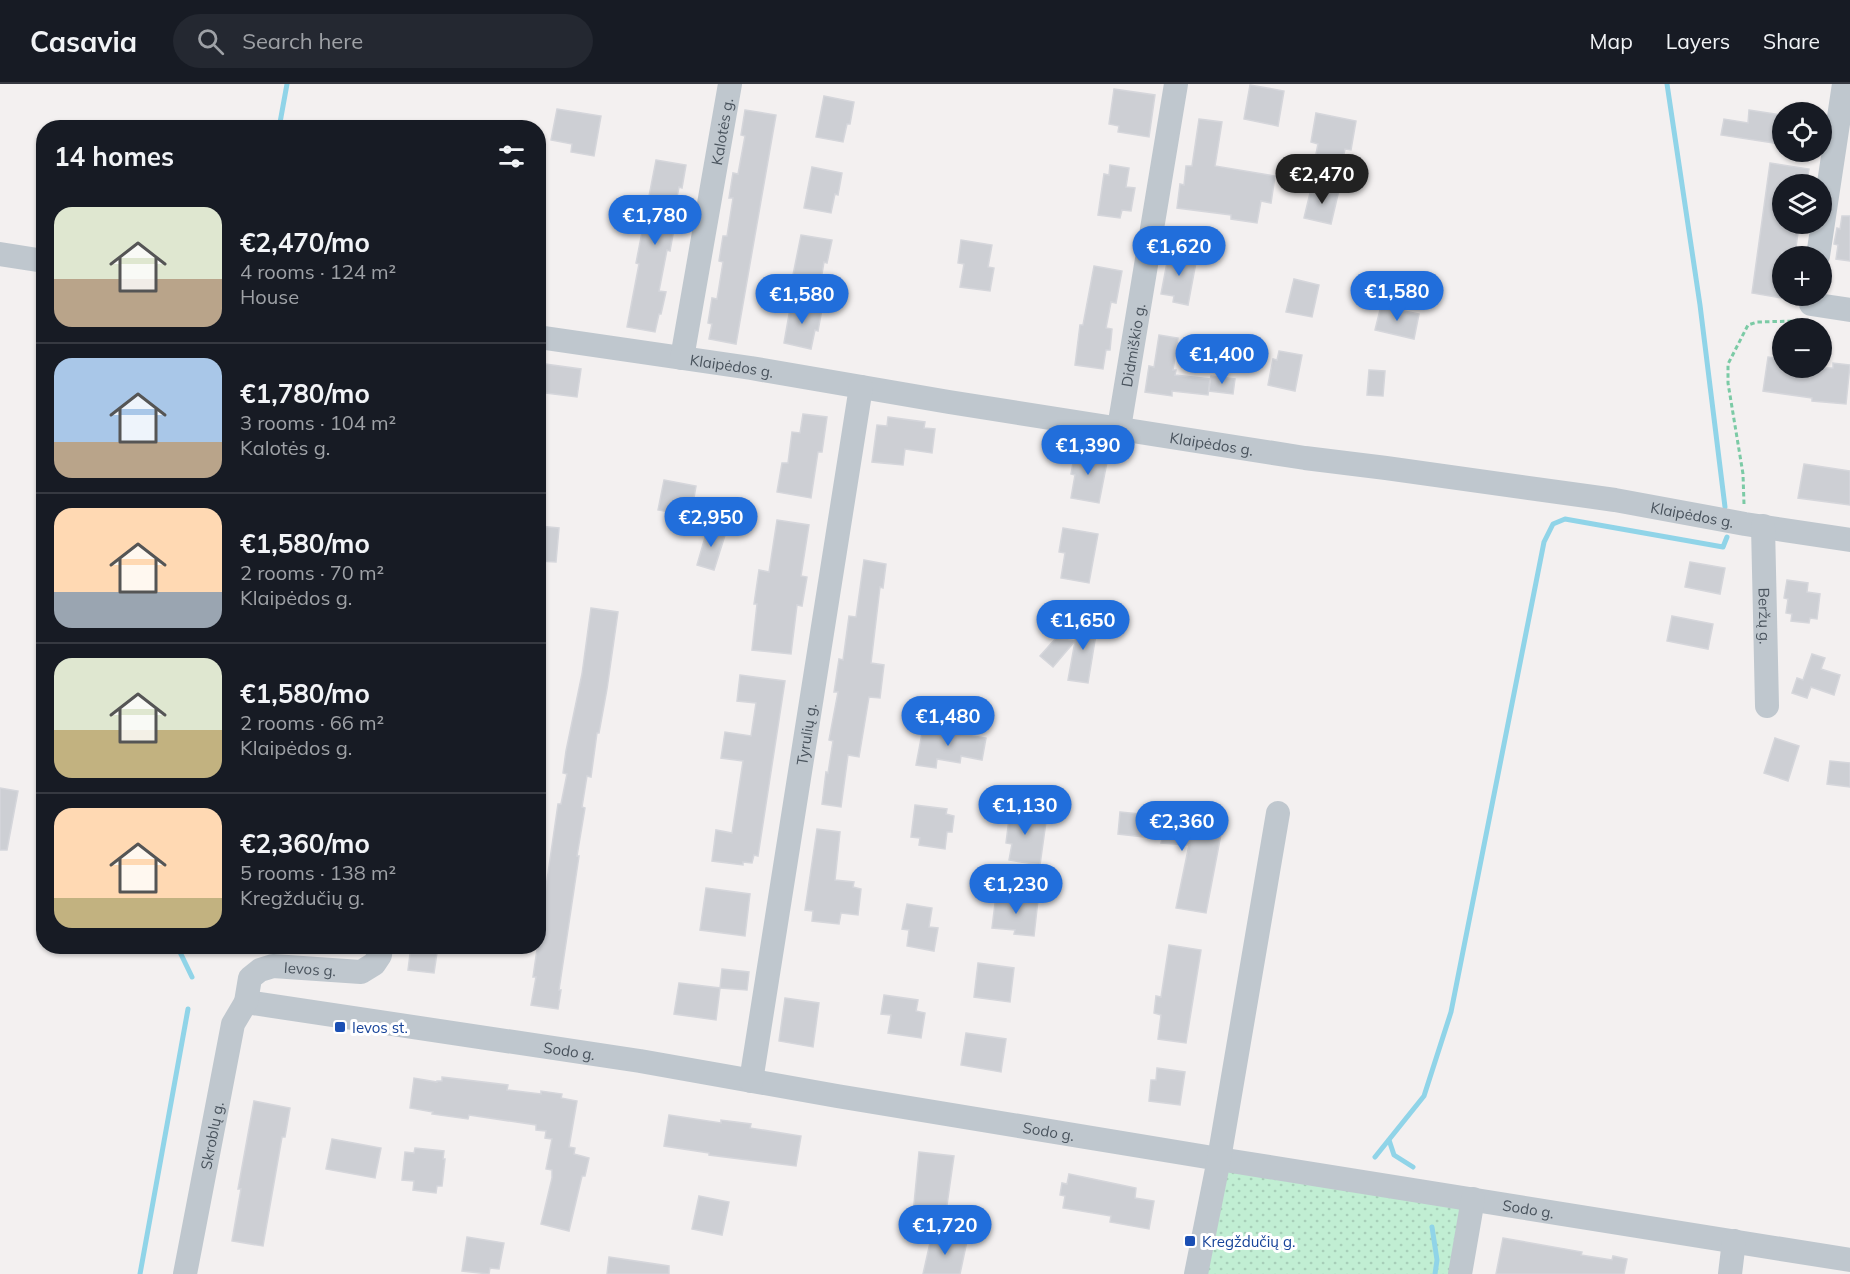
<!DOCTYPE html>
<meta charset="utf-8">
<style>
:root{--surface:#171b24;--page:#242831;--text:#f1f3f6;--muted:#9ea1a6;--line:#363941;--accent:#216edb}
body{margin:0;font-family:Mulish,sans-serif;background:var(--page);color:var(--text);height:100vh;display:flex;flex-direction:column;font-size:22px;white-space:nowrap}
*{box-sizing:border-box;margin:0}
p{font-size:20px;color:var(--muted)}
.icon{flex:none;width:33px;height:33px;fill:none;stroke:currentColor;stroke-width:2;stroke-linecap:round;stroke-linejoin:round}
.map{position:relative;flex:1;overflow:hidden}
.sheet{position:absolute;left:36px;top:36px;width:510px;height:834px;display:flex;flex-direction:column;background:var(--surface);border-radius:24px;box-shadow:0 2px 4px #0004}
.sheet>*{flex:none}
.tools{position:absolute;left:1772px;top:18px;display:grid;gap:12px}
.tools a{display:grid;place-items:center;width:60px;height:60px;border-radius:50%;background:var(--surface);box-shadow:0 2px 4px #0004;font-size:30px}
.price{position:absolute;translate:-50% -51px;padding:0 14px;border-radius:21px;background:var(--accent);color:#fff;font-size:20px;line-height:39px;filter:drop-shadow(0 2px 3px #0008)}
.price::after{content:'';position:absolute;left:50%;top:36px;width:18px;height:14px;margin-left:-9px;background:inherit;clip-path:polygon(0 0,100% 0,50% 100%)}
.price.active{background:#222;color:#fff}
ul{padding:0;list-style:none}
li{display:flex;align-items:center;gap:18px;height:150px;padding:0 18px}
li+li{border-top:2px solid var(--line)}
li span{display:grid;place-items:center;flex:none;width:168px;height:120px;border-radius:18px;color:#555}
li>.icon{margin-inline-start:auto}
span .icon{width:72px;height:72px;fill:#fffc;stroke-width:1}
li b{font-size:26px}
h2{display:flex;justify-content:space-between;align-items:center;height:72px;padding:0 18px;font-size:26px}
header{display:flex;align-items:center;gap:36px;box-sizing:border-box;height:84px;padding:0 30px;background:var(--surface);border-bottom:2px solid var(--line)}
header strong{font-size:28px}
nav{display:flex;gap:33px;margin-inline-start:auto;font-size:21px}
.search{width:420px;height:54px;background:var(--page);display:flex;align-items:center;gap:15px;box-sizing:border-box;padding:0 21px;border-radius:33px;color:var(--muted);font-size:22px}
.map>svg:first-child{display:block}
.grass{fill:url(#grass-dots)}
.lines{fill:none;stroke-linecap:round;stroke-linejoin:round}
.stream{stroke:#90d4e8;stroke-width:5}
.building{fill:#cdcfd4;stroke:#d5d6db;stroke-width:1.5}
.path{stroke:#7bcaa5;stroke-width:3;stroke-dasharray:4.5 3;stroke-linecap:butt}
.minor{stroke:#bfc7ce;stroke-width:24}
.transit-dot{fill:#1a4fb4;stroke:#fff;stroke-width:2}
.labels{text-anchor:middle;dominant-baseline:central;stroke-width:6;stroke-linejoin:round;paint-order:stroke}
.street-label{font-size:15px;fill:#49535d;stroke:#fff}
.transit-label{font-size:15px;fill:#164399;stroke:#fff;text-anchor:start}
</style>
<header>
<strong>Casavia</strong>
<div class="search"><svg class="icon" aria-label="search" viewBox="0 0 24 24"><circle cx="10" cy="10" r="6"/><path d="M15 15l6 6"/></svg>Search here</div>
<nav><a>Map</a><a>Layers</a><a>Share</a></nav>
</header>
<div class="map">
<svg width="1850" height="1190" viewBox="0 0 1850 1190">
<defs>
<pattern id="grass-dots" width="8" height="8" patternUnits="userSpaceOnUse" patternTransform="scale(1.5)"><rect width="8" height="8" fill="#c1eed3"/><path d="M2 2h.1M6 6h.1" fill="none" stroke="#a7ceb8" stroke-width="1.8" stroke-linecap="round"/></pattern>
</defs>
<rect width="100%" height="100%" fill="#f3f0f0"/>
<!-- grass -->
<polygon class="grass" points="1219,1075 1473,1115 1460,1190 1196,1190"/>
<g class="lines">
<!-- stream -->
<g class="stream">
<polyline points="1667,0 1700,221 1725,423"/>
<polyline points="279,44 287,0"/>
<polyline points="177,862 192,893"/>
<polyline points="1389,1056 1394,1071 1413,1083"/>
<polyline points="1375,1073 1424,1012 1451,928 1544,458 1553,440 1565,435 1723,463 1727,453"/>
<polyline points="1432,1143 1437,1176 1435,1190"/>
<polyline points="140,1190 188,925"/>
</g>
</g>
<!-- building -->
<g class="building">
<polygon points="1250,1 1284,7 1278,42 1244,35"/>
<polygon points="1114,5 1155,11 1149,53 1118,48 1119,42 1109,40"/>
<polygon points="824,12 854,18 850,40 847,40 843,58 816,53"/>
<polygon points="557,25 601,32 594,72 571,68 572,60 551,56"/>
<polygon points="745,26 776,31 736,260 709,255 712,240 708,239 712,214 717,215 723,178 719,177 723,152 727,152 733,114 729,114 733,89 738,90 745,52 741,51"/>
<polygon points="1749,26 1782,31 1780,60 1721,51 1724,35 1748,39"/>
<polygon points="1316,29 1356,37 1351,66 1345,65 1342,80 1315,75 1318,60 1311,58"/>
<polygon points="1199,35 1222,38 1215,82 1275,92 1271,119 1261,117 1257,139 1231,135 1231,131 1177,124 1180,100 1184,101 1186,82 1192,82"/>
<polygon points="656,76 686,81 682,104 679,103 671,144 674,145 670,167 667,166 659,207 666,208 661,230 659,230 655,248 627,243 639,180 636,179"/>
<polygon points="1770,79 1809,85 1806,100 1782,100 1782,140 1799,142 1795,170 1782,168 1782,214 1752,209"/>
<polygon points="1110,81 1129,84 1126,103 1135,104 1131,127 1122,126 1120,134 1098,131 1104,90 1109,91"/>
<polygon points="812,83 842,89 838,111 835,110 831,129 804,124"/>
<polygon points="1315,101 1339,106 1331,140 1304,134 1310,109 1313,110"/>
<polygon points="1842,132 1850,132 1850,177 1836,175 1838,161 1834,160 1837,144 1840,145"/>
<polygon points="801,151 832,156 827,179 824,178 821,196 793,191"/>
<polygon points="961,156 992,161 988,183 994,184 990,207 960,203 964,180 958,179"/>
<polygon points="1169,168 1197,173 1188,221 1173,218 1174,212 1161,210"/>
<polygon points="1094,182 1122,187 1116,219 1111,218 1106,244 1112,245 1110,266 1106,266 1103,285 1075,281 1080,241 1083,241"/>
<polygon points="1294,195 1319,201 1312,233 1286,228"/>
<polygon points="791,219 822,225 818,247 815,246 811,265 784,259"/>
<polygon points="1381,222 1419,230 1414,255 1375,246"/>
<polygon points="1159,251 1178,254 1173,286 1176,286 1175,291 1210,295 1208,311 1172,307 1172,312 1145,308 1149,282 1154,283"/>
<polygon points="1279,267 1302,271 1295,307 1268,301 1273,275 1277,276"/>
<polygon points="1768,273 1782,275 1782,284 1833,284 1833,279 1850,281 1846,320 1812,317 1812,314 1763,307"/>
<polygon points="538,279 581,285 577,313 538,308"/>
<polygon points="1369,286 1385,287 1383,312 1367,311"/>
<polygon points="1211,292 1235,295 1233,310 1209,307"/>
<polygon points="803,330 827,333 822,368 818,368 811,414 777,408 782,379 788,379 792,348 800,349"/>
<polygon points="888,333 925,338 924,344 935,345 932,369 905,365 903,381 872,378 877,341 887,342"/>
<polygon points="1075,367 1108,373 1099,419 1071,414 1075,391 1071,390"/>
<polygon points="1804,380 1850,387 1850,421 1798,414"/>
<polygon points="664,396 696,402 692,425 682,423 680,430 658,426"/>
<polygon points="777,436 809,441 801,492 807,493 802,522 797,521 791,570 752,566 757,520 754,520 759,486 769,488"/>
<polygon points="538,442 559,444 556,478 538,477"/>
<polygon points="708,443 726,448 714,486 697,481"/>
<polygon points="1063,444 1098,450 1089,499 1061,494 1065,469 1059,468"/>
<polygon points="864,476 886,480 883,504 880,503 871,579 884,581 880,614 869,613 859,673 848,671 841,723 822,720 826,688 828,689 833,657 829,656 838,608 834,608 839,575 843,576 849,532 856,533"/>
<polygon points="1690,478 1725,484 1720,510 1685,503"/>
<polygon points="1787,496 1808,499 1807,508 1820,510 1817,535 1810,534 1809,539 1791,537 1792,530 1786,529 1788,515 1784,514"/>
<polygon points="591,524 618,528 607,605 599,649 597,649 591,693 587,692 582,723 585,724 577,772 579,772 559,906 561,906 558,925 531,921 536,893 533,893 558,720 561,720 567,690 563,689 566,667 582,590"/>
<polygon points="1672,532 1713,540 1708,565 1667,557"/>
<polygon points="1079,535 1098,538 1088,599 1068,596"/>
<polygon points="1056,554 1075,557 1053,583 1040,572"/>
<polygon points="1812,570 1825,574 1821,585 1840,591 1834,611 1811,603 1807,614 1792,609 1797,594 1803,596"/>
<polygon points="740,591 785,597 758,772 754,771 752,779 743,778 743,781 712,777 716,746 732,749 743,677 721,674 725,648 751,652 756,619 737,617"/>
<polygon points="923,644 986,654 982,676 961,672 960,679 937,675 936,684 916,681"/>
<polygon points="1775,654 1799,662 1788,697 1764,689"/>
<polygon points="1830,677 1850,679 1850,703 1827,700"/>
<polygon points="0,704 18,707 7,766 0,766"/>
<polygon points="1011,719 1030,721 1028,736 1046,738 1040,781 1009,776 1012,760 1006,759"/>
<polygon points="915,721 947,725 946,730 954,732 952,748 947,748 945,765 919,761 920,754 911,753"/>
<polygon points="1120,728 1190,735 1189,740 1222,745 1206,829 1176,824 1189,761 1161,759 1162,755 1118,750"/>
<polygon points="817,745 840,748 835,796 854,798 853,803 861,805 858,831 841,829 839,840 812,837 813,827 805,826"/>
<polygon points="706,804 750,810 745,852 700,846"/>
<polygon points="996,811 1038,816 1034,852 1014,850 1015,846 992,844"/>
<polygon points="907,820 932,824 929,843 938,844 934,867 907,862 909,846 902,845"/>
<polygon points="1169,861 1201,866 1186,959 1158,955 1161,931 1154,929 1156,912 1161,913"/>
<polygon points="411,862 438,862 434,889 408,886"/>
<polygon points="978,879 1014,884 1010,918 974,913"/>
<polygon points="722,885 749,888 747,906 720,904"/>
<polygon points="679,899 720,904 716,936 674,930"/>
<polygon points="884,911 918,916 916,927 925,929 921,954 888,949 891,931 881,930"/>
<polygon points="785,914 819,919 813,963 779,957"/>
<polygon points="966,949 1006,955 1001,988 961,981"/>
<polygon points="1157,984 1185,988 1180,1021 1149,1017 1151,996 1156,996"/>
<polygon points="442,993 508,1001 507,1006 541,1010 541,1007 562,1010 561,1014 577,1017 569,1063 575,1064 574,1070 589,1074 585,1092 582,1092 569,1147 541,1140 552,1094 552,1086 546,1085 552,1055 545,1054 546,1047 536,1046 536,1041 469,1031 468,1035 432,1030 433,1028 410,1024 414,994 437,998 437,997 442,997"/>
<polygon points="254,1017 290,1024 285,1053 282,1053 263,1162 232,1157 241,1105 238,1105"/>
<polygon points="669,1031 721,1039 721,1036 751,1040 750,1044 801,1052 796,1082 709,1071 709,1069 664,1062"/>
<polygon points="332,1055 381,1064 375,1094 326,1085"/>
<polygon points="415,1064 444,1067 443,1075 445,1075 442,1102 437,1102 436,1109 413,1106 414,1097 402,1096 405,1068 414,1069"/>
<polygon points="919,1068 954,1072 945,1135 913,1130"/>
<polygon points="1069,1090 1136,1104 1135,1114 1154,1117 1149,1145 1110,1138 1111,1132 1063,1124 1065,1112 1060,1111 1062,1099 1067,1100"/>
<polygon points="699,1112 729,1118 722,1151 692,1145"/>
<polygon points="932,1150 967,1157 960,1190 923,1190"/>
<polygon points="467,1153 504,1159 499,1185 490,1184 489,1190 462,1187"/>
<polygon points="1503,1154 1582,1168 1581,1171 1612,1176 1613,1172 1627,1175 1624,1190 1496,1190"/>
<polygon points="609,1173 669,1182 669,1190 607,1190"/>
</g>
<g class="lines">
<!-- path -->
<polyline class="path" points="1744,420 1743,390 1728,299 1728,280 1748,241 1757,238 1797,237 1800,234"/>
<!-- minor -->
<g class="minor">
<polyline points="0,170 44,177"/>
<polyline points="1818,172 1844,0"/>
<polyline points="1812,212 1811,220 1850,226"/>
<path id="s1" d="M538 253 751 284 949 318 1305 374 1386 384 1615 416 1745 440 1850 456"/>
<path id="s2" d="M682 274 730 0"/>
<path id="s3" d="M1119 344 1176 0"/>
<path id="s4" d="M1763 442 1767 622"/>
<path id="s5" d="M246 918 640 977 837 1012 1219 1075 1850 1176"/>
<path id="s6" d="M751 997 861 303"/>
<path id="s7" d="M185 1190 233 940 246 918 250 894 260 886 273 882 361 888 374 880 380 871 381 862"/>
<polyline points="1196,1190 1219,1075 1278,729"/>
<polyline points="1460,1190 1473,1115"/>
<polyline points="1730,1190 1734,1157"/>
</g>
</g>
<!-- markers -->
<g class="transit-dot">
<rect x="334" y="937" width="12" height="12" rx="3"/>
<rect x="1184" y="1151" width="12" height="12" rx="3"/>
</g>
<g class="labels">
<!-- street labels -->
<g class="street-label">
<text stroke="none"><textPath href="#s2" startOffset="230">Kalotės g.</textPath></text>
<text stroke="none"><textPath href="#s3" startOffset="84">Didmiškio g.</textPath></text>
<text stroke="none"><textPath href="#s1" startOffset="196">Klaipėdos g.</textPath></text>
<text stroke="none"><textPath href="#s1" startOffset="682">Klaipėdos g.</textPath></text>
<text stroke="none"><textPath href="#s1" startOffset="1168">Klaipėdos g.</textPath></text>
<text stroke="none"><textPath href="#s4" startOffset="90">Beržų g.</textPath></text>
<text stroke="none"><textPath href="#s6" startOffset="351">Tyrulių g.</textPath></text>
<text stroke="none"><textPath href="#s7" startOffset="368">Ievos g.</textPath></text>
<text stroke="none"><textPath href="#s5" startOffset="327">Sodo g.</textPath></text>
<text stroke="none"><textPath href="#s5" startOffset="813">Sodo g.</textPath></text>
<text stroke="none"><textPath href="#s7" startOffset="141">Skroblų g.</textPath></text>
<text stroke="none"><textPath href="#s5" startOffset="1299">Sodo g.</textPath></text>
</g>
<!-- transit labels -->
<g class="transit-label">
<text x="352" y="943">Ievos st.</text>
<text x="1202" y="1157">Kregždučių g.</text>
</g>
</g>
</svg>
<div class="tools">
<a><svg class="icon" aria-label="locate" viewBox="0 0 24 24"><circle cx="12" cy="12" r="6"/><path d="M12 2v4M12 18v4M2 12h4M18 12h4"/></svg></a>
<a><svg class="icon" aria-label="layers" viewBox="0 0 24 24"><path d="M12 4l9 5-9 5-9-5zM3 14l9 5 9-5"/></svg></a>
<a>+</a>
<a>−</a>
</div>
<b class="price active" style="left:1322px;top:121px">€2,470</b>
<b class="price" style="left:655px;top:162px">€1,780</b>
<b class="price" style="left:1179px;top:193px">€1,620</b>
<b class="price" style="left:1397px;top:238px">€1,580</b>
<b class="price" style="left:802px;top:241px">€1,580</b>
<b class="price" style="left:1222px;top:301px">€1,400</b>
<b class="price" style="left:1088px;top:392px">€1,390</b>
<b class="price" style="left:711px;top:464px">€2,950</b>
<b class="price" style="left:1083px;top:567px">€1,650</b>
<b class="price" style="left:948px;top:663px">€1,480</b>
<b class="price" style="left:1025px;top:752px">€1,130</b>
<b class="price" style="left:1182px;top:768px">€2,360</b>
<b class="price" style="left:1016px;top:831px">€1,230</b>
<b class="price" style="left:945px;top:1172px">€1,720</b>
<section class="sheet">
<h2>14 homes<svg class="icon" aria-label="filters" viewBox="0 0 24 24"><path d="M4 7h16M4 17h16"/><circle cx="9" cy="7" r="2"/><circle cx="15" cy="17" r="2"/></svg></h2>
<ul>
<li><span style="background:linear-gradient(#dfe7d0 60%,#b9a48a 0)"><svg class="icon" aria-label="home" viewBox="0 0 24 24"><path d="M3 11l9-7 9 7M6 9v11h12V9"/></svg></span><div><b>€2,470/mo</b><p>4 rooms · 124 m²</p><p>House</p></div></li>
<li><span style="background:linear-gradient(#a9c7e8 70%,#b9a48a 0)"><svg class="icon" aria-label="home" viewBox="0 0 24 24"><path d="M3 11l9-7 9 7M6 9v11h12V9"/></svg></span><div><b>€1,780/mo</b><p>3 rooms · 104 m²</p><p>Kalotės g.</p></div></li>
<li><span style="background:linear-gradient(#ffd9b3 70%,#9aa5b1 0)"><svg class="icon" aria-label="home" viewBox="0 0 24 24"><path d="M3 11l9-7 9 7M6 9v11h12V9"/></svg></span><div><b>€1,580/mo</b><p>2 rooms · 70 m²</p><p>Klaipėdos g.</p></div></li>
<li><span style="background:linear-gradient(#dfe7d0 60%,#c2b280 0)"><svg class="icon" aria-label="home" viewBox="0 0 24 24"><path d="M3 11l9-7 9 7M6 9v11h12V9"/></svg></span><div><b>€1,580/mo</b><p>2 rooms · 66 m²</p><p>Klaipėdos g.</p></div></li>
<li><span style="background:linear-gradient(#ffd9b3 75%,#c2b280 0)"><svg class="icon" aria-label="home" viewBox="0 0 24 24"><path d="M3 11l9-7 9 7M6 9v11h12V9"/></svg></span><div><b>€2,360/mo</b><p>5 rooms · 138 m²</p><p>Kregždučių g.</p></div></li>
</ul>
</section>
</div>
